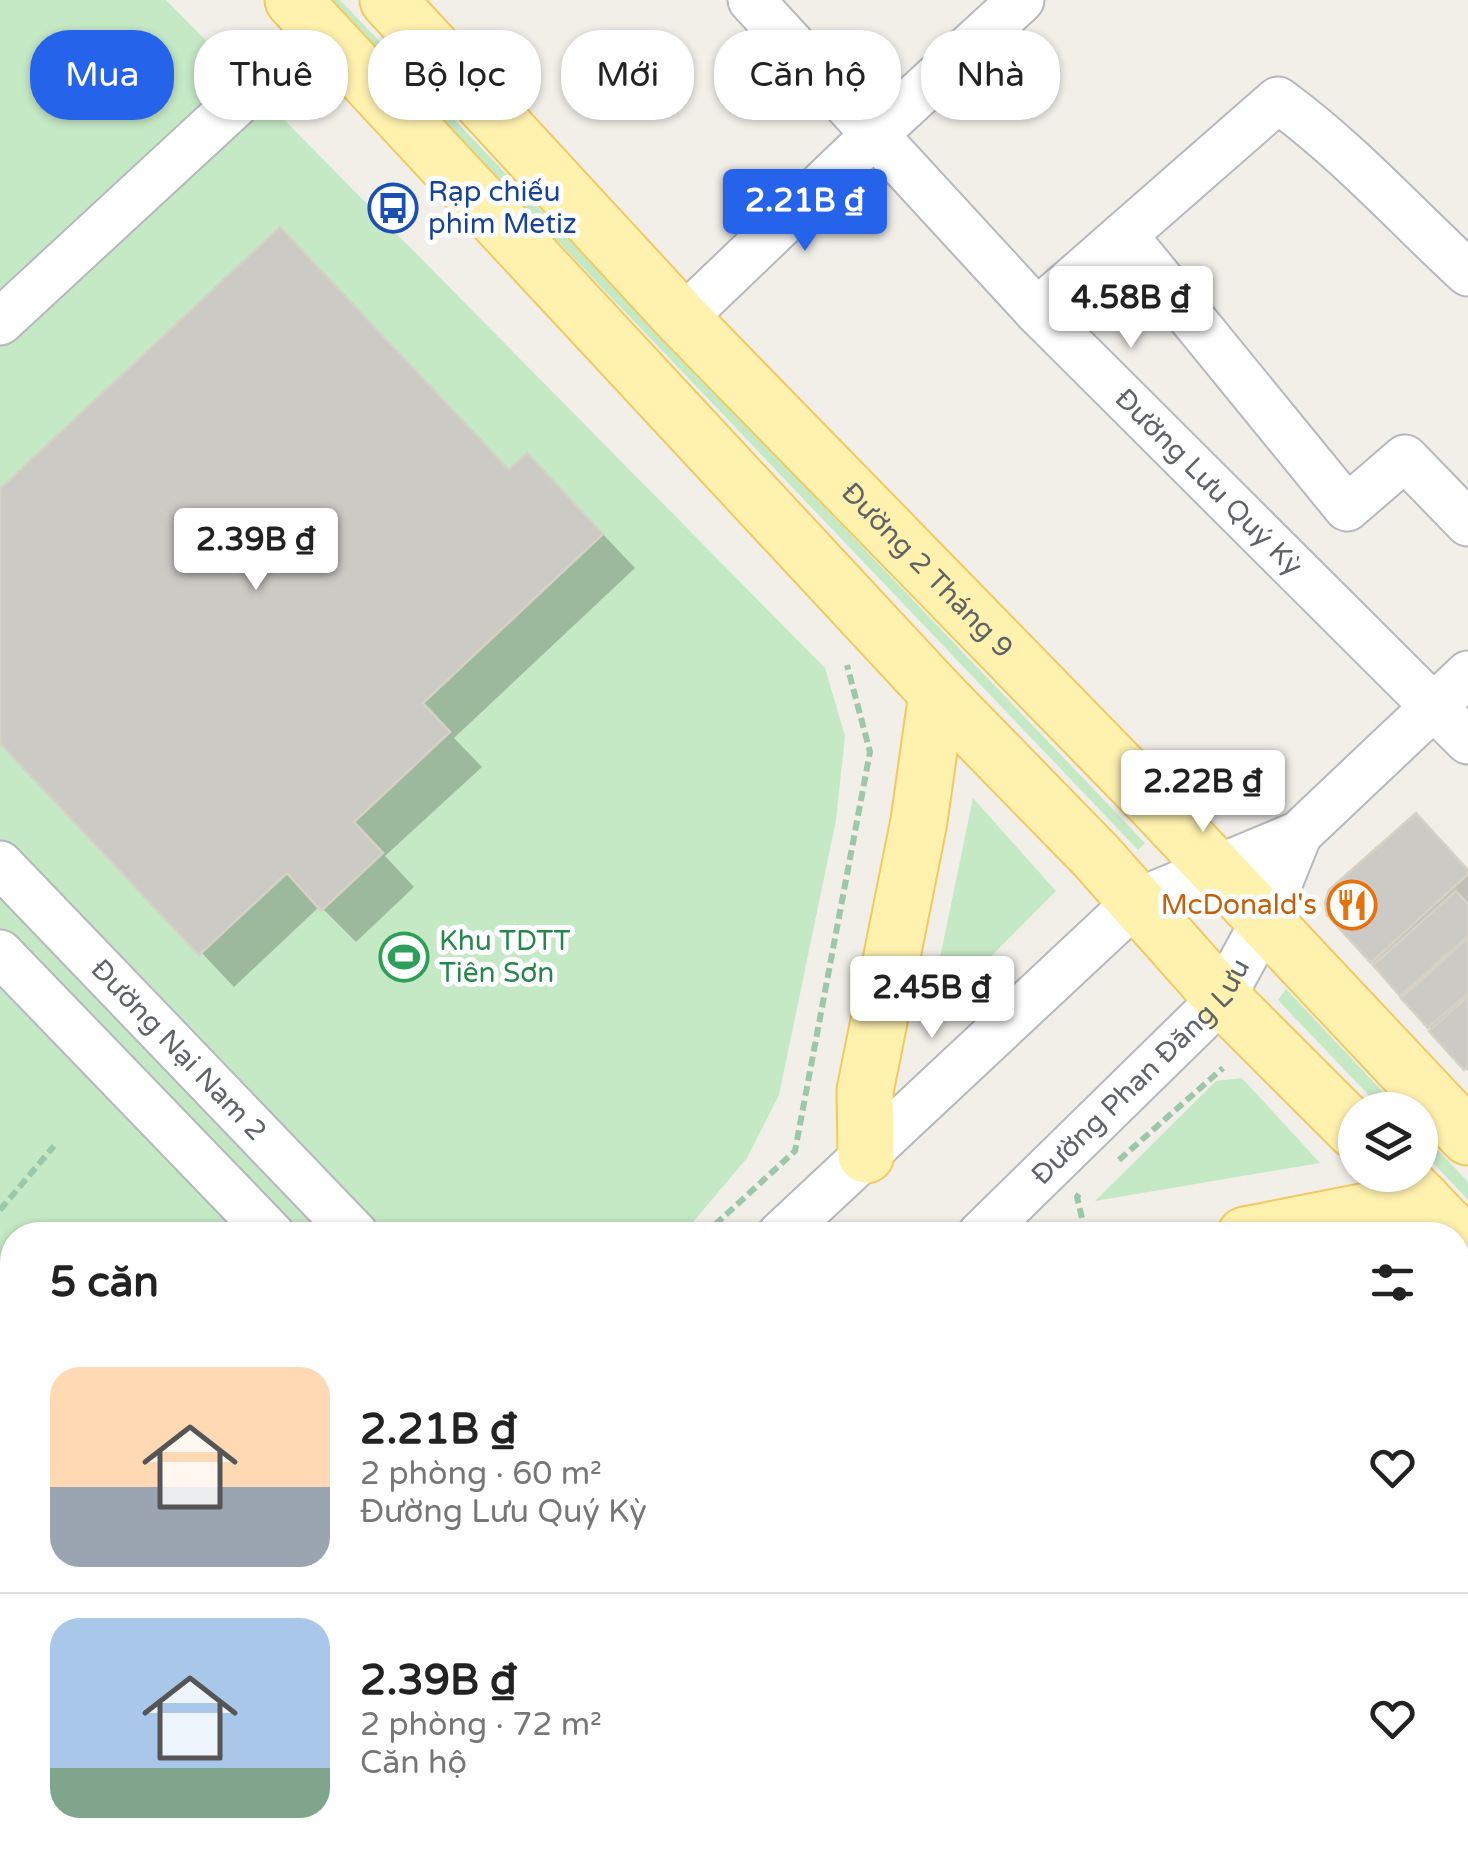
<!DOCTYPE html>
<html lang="vi">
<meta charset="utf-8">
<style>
:root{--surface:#fff;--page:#f6f6f6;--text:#222;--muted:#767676;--line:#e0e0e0;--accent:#2563eb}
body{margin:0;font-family:"Varela Round",sans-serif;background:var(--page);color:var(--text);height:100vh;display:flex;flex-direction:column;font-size:38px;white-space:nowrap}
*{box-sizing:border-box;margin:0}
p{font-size:32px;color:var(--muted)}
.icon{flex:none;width:55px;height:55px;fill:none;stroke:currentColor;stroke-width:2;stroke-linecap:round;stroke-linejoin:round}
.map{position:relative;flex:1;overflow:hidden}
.sheet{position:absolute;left:0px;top:1222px;width:1470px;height:642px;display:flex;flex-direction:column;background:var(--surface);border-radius:40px 40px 0 0;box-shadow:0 2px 8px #0004}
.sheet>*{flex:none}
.hud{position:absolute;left:30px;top:30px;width:1410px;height:90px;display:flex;gap:20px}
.buttons{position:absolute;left:1338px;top:1092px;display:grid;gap:20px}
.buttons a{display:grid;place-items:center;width:100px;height:100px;border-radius:50%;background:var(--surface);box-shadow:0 2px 8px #0004;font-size:50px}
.price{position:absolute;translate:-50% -85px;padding:0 22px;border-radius:10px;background:#fff;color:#222;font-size:32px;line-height:65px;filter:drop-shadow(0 2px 5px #0008)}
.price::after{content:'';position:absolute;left:50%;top:60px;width:30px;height:22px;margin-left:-15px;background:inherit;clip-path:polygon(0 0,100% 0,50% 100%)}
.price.on{background:var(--accent);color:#fff}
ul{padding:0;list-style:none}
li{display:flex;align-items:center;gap:30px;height:250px;padding:0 50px}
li+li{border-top:2px solid var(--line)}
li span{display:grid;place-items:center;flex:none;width:280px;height:200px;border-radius:30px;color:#555}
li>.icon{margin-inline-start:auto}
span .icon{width:120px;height:120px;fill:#fffc;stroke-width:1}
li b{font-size:42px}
h2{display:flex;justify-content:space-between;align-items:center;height:120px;padding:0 50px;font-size:42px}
.pill{padding:0 35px;border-radius:40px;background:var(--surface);box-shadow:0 2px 8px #0004;font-size:35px;line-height:90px}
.pill.on{background:var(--accent);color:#fff}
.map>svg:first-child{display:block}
.green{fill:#c5e8c5}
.park{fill:url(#park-tufts)}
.water{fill:url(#water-waves)}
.shadow{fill:#0003}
.building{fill:#cccac5;stroke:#d6d1c6;stroke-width:2.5}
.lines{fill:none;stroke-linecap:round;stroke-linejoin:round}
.minor-casing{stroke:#b5b8bc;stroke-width:49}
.major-casing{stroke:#f2c960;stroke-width:59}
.path{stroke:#9cc7a9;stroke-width:6;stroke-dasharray:10 5;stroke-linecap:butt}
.minor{stroke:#fff;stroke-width:45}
.major{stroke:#fff2af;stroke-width:55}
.labels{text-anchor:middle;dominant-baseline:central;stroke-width:10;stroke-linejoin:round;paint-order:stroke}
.transit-label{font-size:28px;fill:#164399;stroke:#fff;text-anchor:start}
.street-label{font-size:28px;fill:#5f6368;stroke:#fff}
.food-label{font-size:28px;fill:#c56008;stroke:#fff;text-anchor:end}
.leisure-label{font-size:28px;fill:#27864d;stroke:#fff;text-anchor:start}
</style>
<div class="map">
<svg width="1468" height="1864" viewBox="0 0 1468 1864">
<defs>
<pattern id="park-tufts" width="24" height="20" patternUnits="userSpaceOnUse" patternTransform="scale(2.5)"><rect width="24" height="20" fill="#c5e8c5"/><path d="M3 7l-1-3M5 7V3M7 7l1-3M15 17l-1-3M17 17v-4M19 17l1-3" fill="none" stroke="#a3c0a4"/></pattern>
<pattern id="water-waves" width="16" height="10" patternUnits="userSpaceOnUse" patternTransform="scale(2.5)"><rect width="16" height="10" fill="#aadaff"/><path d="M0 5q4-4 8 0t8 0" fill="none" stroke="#8eb4d2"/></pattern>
</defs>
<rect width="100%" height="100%" fill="#f1efe8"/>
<!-- green -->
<g class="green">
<polygon points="0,0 166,0 825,668 845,736 836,820 779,1095 747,1158 682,1235 12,1235 12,1852 71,1853 59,1864 0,1864"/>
<polygon points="328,0 340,0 1145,843 1138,850"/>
<polygon points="973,798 1056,891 927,1021"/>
<polygon points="1286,989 1400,1110 1383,1110 1278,1000"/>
<polygon points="1242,1078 1320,1163 1095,1201 1216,1081"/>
<polygon points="1420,1131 1468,1182 1468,1200 1420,1149"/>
</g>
<!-- park -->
<polygon class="park" points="1458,1329 1468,1339 1468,1864 1311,1864 1300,1853 1458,1852"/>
<!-- water -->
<g class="water">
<polygon points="1459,1502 1468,1515 1468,1594 1458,1594 1458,1504"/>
<polygon points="524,1853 632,1853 620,1864 534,1864"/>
</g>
<!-- shadow -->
<g class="shadow">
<polygon points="510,473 560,489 635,568 454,738 482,767 385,856 414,887 356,942 320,906 234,987 0,739 0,492"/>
<polygon points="1468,871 1468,1071 1329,914"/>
<polygon points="0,1319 12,1334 12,1539 0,1559"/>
<polygon points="636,1852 776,1852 766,1864 624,1864"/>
<polygon points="887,1852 1112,1852 1122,1864 875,1864"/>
</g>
<!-- building -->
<g class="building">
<polygon points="280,227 509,470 527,453 603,534 423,703 450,732 354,822 383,853 321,911 287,873 199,955 0,743 0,489"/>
<polygon points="1416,813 1468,870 1468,874 1371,963 1327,915 1325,903 1329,890"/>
<polygon points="1456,891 1468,904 1468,936 1400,996 1373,965"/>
<polygon points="1468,938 1468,993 1428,1028 1401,998"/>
<polygon points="1468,996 1468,1066 1464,1070 1429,1031"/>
<polygon points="0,1323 7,1333 12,1348 12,1449 0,1474"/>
<polygon points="632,1852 733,1852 732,1864 620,1864"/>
<polygon points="883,1852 903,1852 891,1864 871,1864"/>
<polygon points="925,1852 1079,1852 1066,1864 936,1864"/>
</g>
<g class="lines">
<!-- minor casing -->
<g class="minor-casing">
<g id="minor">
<path id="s1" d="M751 0 1037 311 1468 741"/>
<polyline points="1124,235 1347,508 1405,458 1468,523"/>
<path d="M1037 311 1278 100C1348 151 1405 215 1468 273"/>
<polyline points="682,319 875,134 1021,0"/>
<polyline points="0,322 319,27"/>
<path id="s2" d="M0 864 356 1235"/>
<polyline points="0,953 272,1235"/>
<polyline points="780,1235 1136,902 1299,834 1468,674"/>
<path id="s3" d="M980 1235 1222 998 1264 921 1299 834"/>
<polyline points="0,1598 12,1590"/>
<polyline points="281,1852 292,1864"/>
<polyline points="103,1864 116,1852"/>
<polyline points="336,1864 347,1852"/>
</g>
</g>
<!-- major casing -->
<g class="major-casing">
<g id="major">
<polyline points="293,0 937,693 1096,856 1222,998 1355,1131"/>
<path id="s4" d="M388 0 682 319 1153 802 1468 1137"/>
<polyline points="866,1155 865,1091 919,821 937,693"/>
<polyline points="1398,1175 1456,1235"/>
<polyline points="1245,1235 1423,1200"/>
</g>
</g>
<!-- path -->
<g class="path">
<polyline points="1119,1160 1223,1068"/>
<polyline points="1079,1194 1077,1197 1086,1235"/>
<polyline points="0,1210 54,1146"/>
<polyline points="704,1235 795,1151 870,752 847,665"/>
<polyline points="1458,1348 1464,1341"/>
<polyline points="0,1378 12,1370"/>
<polyline points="1458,1432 1468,1443"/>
<polyline points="1458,1464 1468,1484"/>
<polyline points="1458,1480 1468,1467"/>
<polyline points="1458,1706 1468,1712"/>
<polyline points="1458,1806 1468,1803"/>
<polyline points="1323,1852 1333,1864"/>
<polyline points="1419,1852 1426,1864"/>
<polyline points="35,1864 47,1852"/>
<polyline points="431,1864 443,1852"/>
<polyline points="1359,1864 1361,1852"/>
</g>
<!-- minor -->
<use href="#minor" class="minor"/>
<!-- major -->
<use href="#major" class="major"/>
</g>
<!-- icons -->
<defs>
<g id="bus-ring" transform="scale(2.5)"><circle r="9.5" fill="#fff" stroke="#1a4fb4" stroke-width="1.5"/><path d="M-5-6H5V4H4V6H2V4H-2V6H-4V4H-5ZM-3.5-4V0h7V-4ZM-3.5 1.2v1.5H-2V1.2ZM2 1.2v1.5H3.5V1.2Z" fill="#1a4fb4"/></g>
<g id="restaurant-ring" transform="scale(2.5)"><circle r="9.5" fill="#fff" stroke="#e8710a" stroke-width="1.5"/><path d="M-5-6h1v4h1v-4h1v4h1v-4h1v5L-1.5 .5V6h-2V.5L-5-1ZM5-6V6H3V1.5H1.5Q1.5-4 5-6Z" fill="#e8710a"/></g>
<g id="stadium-ring" transform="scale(2.5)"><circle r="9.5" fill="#fff" stroke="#2e9e5b" stroke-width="1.5"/><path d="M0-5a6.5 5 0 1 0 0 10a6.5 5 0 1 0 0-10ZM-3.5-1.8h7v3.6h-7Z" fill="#2e9e5b"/></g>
</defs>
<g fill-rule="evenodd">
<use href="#bus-ring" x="393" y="208"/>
<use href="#restaurant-ring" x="1352" y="905"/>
<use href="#stadium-ring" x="404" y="957"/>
</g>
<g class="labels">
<!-- transit labels -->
<g class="transit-label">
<text x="428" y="192">Rạp chiếu<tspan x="428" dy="32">phim Metiz</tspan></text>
</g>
<!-- street labels -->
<g class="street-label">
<text stroke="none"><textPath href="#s1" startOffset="665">Đường Lưu Quý Kỳ</textPath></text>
<text stroke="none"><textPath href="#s4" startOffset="785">Đường 2 Tháng 9</textPath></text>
<text stroke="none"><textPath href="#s2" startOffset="258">Đường Nại Nam 2</textPath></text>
<text stroke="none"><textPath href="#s3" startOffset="230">Đường Phan Đăng Lưu</textPath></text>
</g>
<!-- food labels -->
<g class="food-label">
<text x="1317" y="905">McDonald's</text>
</g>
<!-- leisure labels -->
<g class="leisure-label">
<text x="439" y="941">Khu TDTT<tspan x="439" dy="32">Tiên Sơn</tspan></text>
</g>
</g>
</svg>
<div class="buttons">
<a><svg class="icon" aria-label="layers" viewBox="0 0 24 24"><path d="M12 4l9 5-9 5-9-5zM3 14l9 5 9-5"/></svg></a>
</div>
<b class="price on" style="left:805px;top:254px">2.21B ₫</b>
<b class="price" style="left:1131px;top:351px">4.58B ₫</b>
<b class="price" style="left:256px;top:593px">2.39B ₫</b>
<b class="price" style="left:1203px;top:835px">2.22B ₫</b>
<b class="price" style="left:932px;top:1041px">2.45B ₫</b>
<div class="hud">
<a class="pill on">Mua</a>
<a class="pill">Thuê</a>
<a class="pill">Bộ lọc</a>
<a class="pill">Mới</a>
<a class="pill">Căn hộ</a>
<a class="pill">Nhà</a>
</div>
<section class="sheet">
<h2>5 căn<svg class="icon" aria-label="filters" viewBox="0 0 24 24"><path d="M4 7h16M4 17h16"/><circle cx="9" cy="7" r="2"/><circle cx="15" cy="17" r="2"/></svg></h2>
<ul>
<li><span style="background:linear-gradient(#ffd9b3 60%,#9aa5b1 0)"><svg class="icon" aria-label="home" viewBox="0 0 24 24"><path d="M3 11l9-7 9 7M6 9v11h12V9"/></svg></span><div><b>2.21B ₫</b><p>2 phòng · 60 m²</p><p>Đường Lưu Quý Kỳ</p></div><svg class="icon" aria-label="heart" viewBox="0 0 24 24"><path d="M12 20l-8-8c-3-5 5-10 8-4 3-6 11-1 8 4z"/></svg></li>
<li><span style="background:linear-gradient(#a9c7e8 75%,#7fa58c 0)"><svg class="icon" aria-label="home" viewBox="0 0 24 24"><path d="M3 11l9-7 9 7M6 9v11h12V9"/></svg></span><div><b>2.39B ₫</b><p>2 phòng · 72 m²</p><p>Căn hộ</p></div><svg class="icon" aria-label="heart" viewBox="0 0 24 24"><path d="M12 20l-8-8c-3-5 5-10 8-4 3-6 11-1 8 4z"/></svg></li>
</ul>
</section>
</div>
